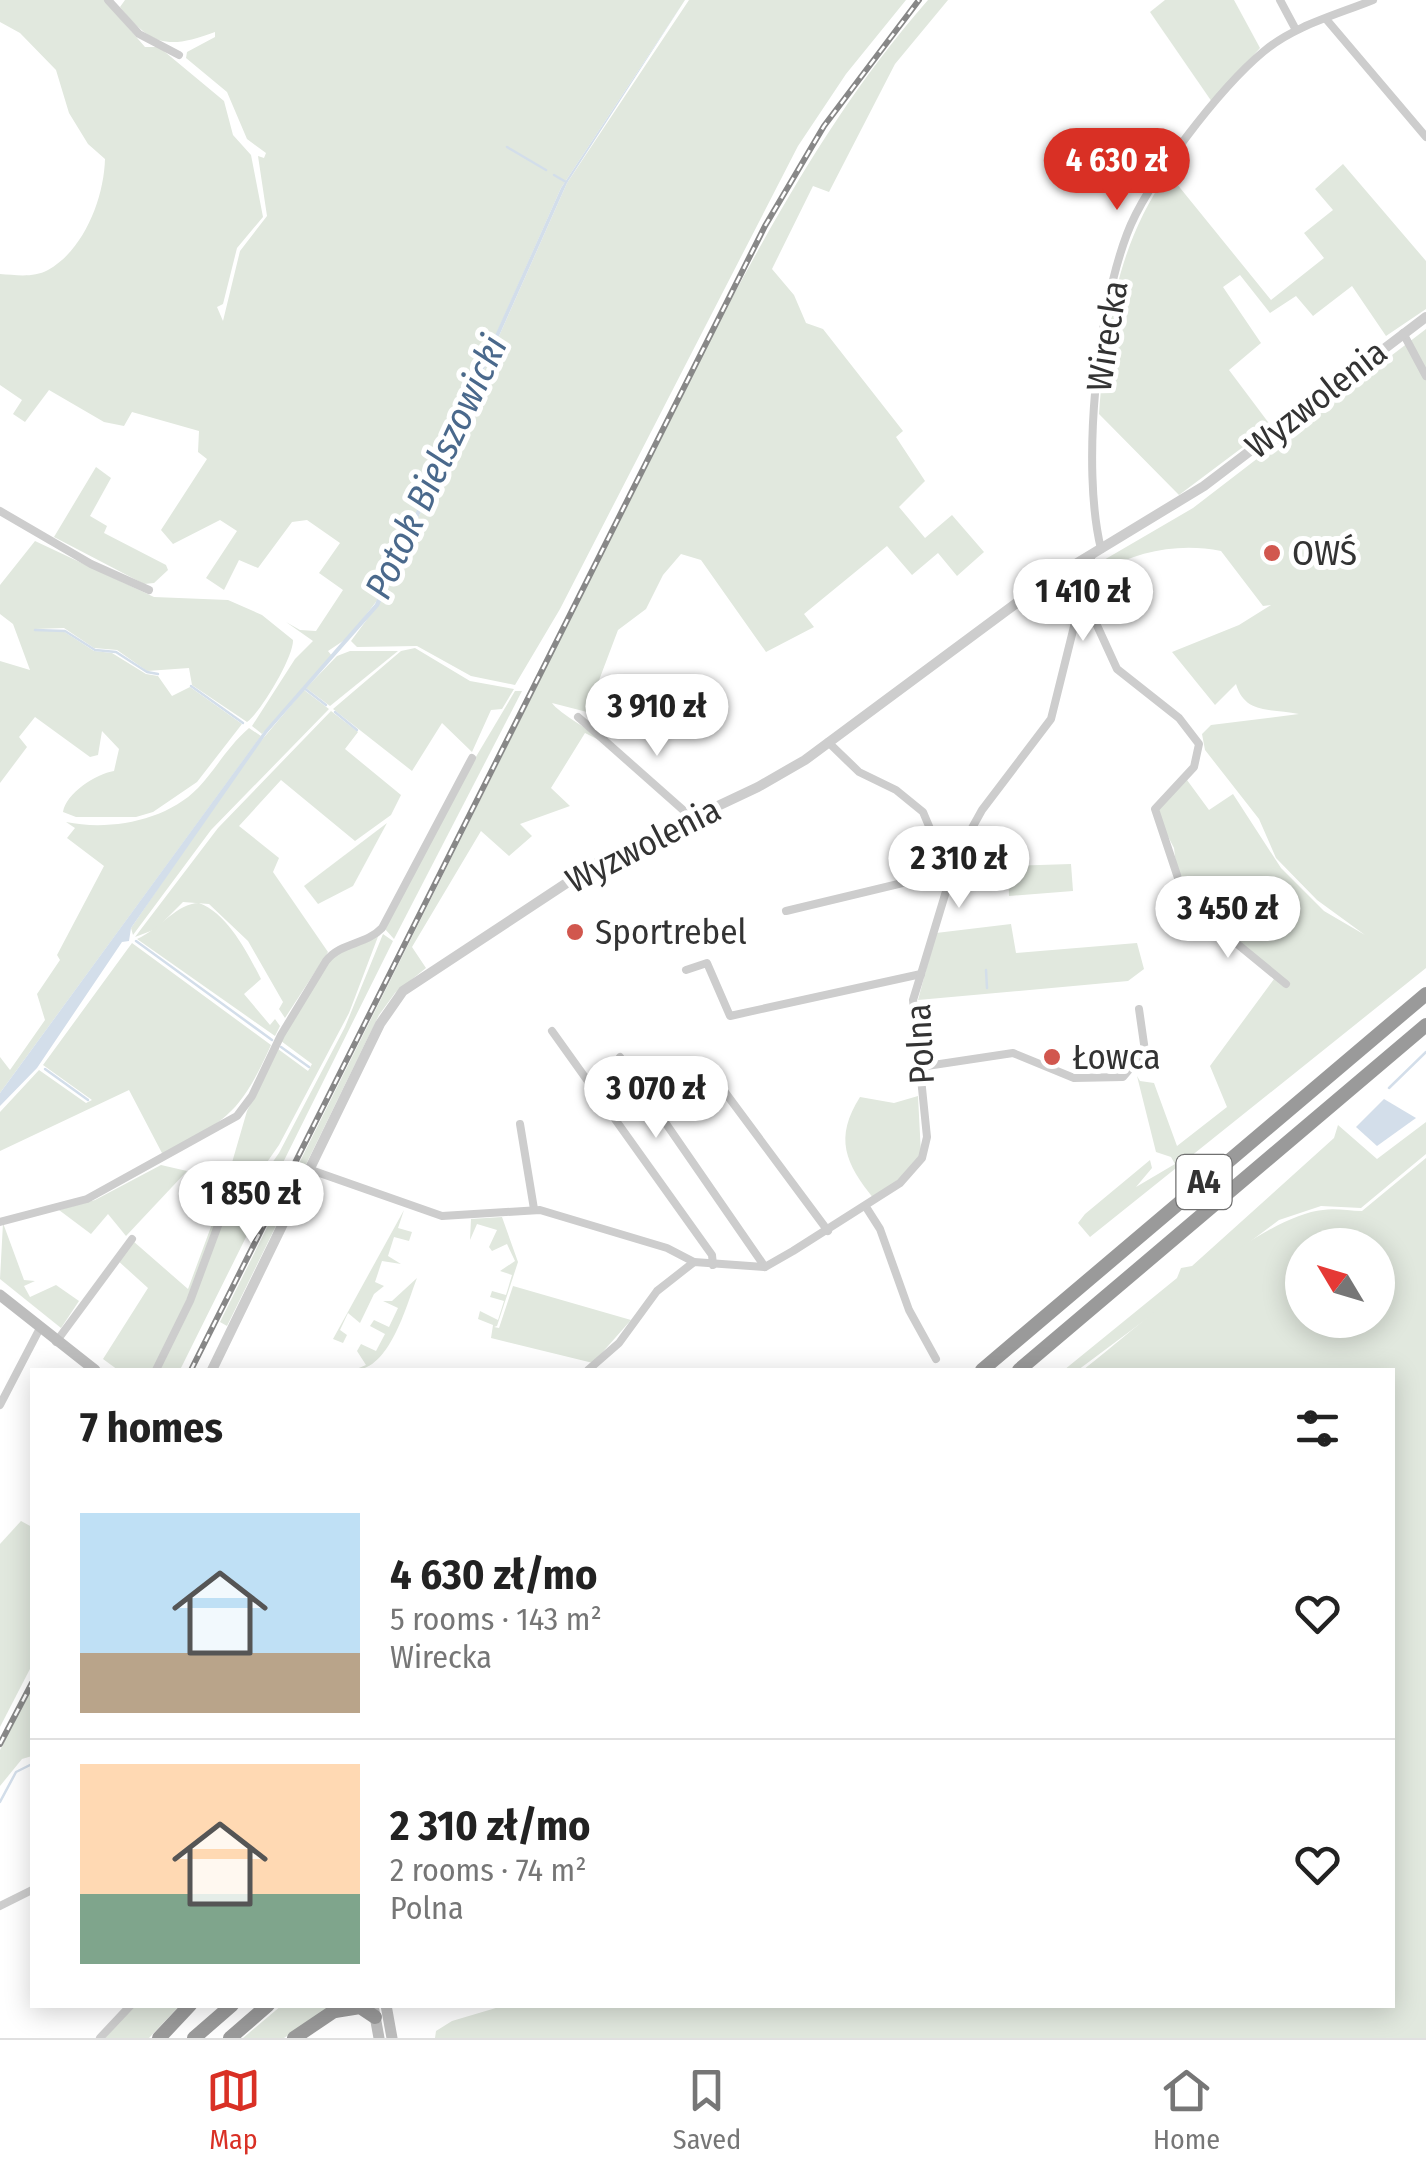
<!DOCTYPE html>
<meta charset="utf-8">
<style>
:root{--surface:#fff;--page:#f6f6f6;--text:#222;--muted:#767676;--line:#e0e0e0;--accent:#d93025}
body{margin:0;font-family:"Fira Sans Condensed",sans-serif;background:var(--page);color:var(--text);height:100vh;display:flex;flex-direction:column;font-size:38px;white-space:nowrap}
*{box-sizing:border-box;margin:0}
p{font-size:32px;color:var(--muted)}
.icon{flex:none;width:55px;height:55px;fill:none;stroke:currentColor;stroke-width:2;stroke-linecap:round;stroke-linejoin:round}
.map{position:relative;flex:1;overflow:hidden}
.side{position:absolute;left:30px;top:1368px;width:1365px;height:640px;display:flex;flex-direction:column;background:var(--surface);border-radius:0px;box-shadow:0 5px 25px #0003}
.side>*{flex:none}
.needle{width:65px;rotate:308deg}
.tools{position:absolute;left:1285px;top:1228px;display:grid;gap:20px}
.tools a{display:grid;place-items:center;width:110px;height:110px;border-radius:50%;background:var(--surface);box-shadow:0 5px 25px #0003;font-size:50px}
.price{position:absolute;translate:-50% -85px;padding:0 22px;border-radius:35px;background:#fff;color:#222;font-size:32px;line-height:65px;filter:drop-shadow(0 2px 5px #0008)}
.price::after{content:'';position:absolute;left:50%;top:60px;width:30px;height:22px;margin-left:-15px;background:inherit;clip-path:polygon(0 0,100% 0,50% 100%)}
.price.current{background:var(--accent);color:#fff}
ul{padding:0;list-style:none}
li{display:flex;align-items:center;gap:30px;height:250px;padding:0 50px}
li+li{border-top:2px solid var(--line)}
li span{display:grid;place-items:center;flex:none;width:280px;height:200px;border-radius:0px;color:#555}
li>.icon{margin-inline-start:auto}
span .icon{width:120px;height:120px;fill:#fffc;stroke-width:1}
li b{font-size:42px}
h2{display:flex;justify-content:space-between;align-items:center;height:120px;padding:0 50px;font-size:42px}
.dock{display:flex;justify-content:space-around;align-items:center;height:140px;border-top:2px solid var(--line);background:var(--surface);font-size:28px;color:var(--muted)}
.dock a{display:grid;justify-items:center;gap:5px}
.dock .current{color:var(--accent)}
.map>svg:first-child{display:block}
.green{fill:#e1e8de;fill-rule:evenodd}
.water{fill:#d3deea}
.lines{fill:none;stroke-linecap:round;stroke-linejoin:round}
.stream{stroke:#d3deea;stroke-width:2.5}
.minor{stroke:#cdcdcd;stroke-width:8}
.tertiary{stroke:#cdcdcd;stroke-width:10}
.secondary{stroke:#bdbdbd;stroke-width:11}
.motorway{stroke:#9a9a9a;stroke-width:14}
.rail-casing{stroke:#888;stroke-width:6}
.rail{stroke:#fff;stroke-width:2.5;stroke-dasharray:8;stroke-linecap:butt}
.poi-dot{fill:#d1574e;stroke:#fff;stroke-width:4}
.labels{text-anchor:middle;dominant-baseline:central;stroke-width:10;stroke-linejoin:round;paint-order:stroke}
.shield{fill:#fff;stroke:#707070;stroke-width:2.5}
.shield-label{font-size:32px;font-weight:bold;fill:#333}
.street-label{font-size:35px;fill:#333;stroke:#fff}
.poi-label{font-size:35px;fill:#333;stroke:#fff;text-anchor:start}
.water-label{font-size:38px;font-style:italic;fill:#4a698c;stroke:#fff}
</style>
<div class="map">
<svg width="1426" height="2038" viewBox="0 0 1426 2038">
<rect width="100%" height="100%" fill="#fff"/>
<!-- green -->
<g class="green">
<path d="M0 0H104L145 47H159L224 101 233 135 251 155 263 217 237 248 223 304 217 307 223 321 240 251 267 216 258 156 264 158 266 153 247 139 227 92 186 58 187 52 215 37V32C169 49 152 47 120 7L125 0H685L561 188 379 598 349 637 328 651 332 656 262 734 252 726 295 659 313 641 286 622 300 630 316 631 343 590 319 573 340 543 307 520 292 522 258 568 239 560 224 590 206 578 237 531 220 520 173 544 161 530 207 459 198 452 199 431 132 412 124 426 104 422 49 390 25 422 13 414 22 400 0 385V274C16 275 33 278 48 270 84 250 104 198 105 159L88 144 69 113 56 70 20 33 0 22Z"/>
<polygon points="689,0 906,0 846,74 798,146 560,609 515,685 471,676 417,646 357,647 351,641 382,599 567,183"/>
<path d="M928 0H948L895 64 829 192 813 186 772 269 794 295 806 323 823 329 903 431 896 437 925 481 899 507 925 538 952 515 984 552 957 576 938 553 912 575 887 546 804 614 814 627 766 652 701 560 681 554 663 575 646 609 618 630 587 712 552 703C557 712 598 735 611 746L585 733 551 788 570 806 520 824 532 836 509 856 481 831 412 947 426 968 395 993 379 1015 227 1326 220 1322 712 335C777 214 837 104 928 0Z"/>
<polygon points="1165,0 1234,0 1260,48 1212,102 1150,12"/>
<path d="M1343 164 1426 261V309L1386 336 1352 286 1313 316 1296 296 1270 313 1240 275 1223 287 1261 343 1229 370 1271 426 1179 495 1099 414C1106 327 1116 246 1168 173L1271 300 1324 258 1304 233 1333 210 1315 189Z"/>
<path d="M1426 329V968L1090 1237 1078 1223 1085 1214 1150 1160 1152 1168 1136 1187 1175 1164 1171 1157 1156 1152 1137 1076 1140 1081 1154 1083 1177 1146 1227 1107 1210 1066 1274 979 1190 903 1178 881 1174 848 1158 817V808L1187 780 1209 810 1233 794 1281 868 1324 911 1365 935 1317 900 1276 858 1259 819 1205 750 1202 734 1211 725 1299 714C1271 708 1245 715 1236 684L1215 705 1172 652 1239 625 1271 605 1263 606 1221 551C1181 543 1138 550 1102 572H1095L1097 564 1193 508Z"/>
<polygon points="96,467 111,478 90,516 107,526 104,533 166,565 168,570 154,583 144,584 54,537"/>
<path d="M35 541 154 597 228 600 262 615 293 640C294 656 261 712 247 722L192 685 189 668 147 671 117 650 94 648 64 628 35 629 63 631 94 651 112 653 146 674 158 676 172 696 190 687 242 724 197 782 153 812 136 817H76L63 812C66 793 96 774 114 771L119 749 102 731 98 755 90 757 35 717 19 737 27 747 0 783V661L30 670 13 624 0 614V585Z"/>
<polygon points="415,648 470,681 514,689 502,709 491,710 472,752 442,723 412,771 333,709 401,651"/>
<polygon points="350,651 398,651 330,706 306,688 337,656"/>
<polygon points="304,690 329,709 211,830 133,935 131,928 250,754"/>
<polygon points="515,691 522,691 394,939 384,928 442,814"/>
<polygon points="331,711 358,732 345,749 401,795 391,815 355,841 281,780 239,826 279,858 273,872 328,952 285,1018 279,1009 283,1002 248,941 209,904 183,902 156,929 135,937 218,828"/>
<path d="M249 728 261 736 0 1093V1057L10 1070 45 1020 37 994 60 960 57 955 104 866 67 838 75 828 66 822C109 831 166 821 198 788 216 769 228 746 249 728Z"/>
<polygon points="387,823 353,886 318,904 304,886"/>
<polygon points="1071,864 1073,891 1009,896 1008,866"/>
<path d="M199 903C228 914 247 952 261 979L244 994 270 1025 275 1019 280 1026 275 1036 137 939C160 929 177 903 199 903Z"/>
<polygon points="1011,924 1016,953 1137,943 1144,969 1128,981 918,1000 936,933"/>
<polygon points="379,934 349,1013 279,1145 256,1178 218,1216 189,1301 154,1370 118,1370 103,1359 148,1288 116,1259 133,1241 188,1289 222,1197 247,1111 278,1049 308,1071 312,1064 281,1041 331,957"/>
<polygon points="383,934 393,941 180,1370 157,1370 224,1213 262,1177 279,1153 345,1027"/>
<path d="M132 943 271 1045C240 1114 228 1119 163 1155L129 1090 0 1151V1112L39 1070 86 1103 92 1100 43 1065Z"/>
<path d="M918 1096 921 1154 905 1174 874 1199C845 1163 834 1138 860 1097L894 1103Z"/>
<polygon points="1426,1122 1426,1154 1361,1208 1321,1206 1279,1220 1078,1370 1064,1370 1177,1278 1181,1268 1192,1266 1334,1138 1338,1125 1377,1159"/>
<path d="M1426 1158V2038H435L436 2031 452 2021 506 2005H1392V1370H1083C1137 1328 1259 1216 1323 1210 1335 1208 1349 1211 1362 1211ZM1302 1245H1378V1320H1302Z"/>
<polygon points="161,1165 187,1171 126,1236 108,1214 91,1234 59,1210 95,1200"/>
<polygon points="404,1210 398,1228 412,1232 409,1241 394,1237 388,1256 401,1264 382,1261 375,1282 384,1286 374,1294 360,1323 348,1313 340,1330 347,1335 343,1343 333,1339"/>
<polygon points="502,1217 518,1262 497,1326 494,1327 499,1328 513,1286 631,1320 593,1363 491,1338 493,1325 478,1319 480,1311 498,1320 504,1301 490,1297 492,1291 506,1295 512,1275 500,1271 515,1261 507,1244 492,1251 489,1247 497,1230 477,1224 470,1240 471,1219"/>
<polygon points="3,1223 24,1280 35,1281 24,1286 30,1297 56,1285 79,1301 61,1328 0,1279"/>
<path d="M417 1278C406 1306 390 1370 354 1370L366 1365 357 1351 361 1344 376 1351 385 1334 370 1326 374 1320 389 1327 398 1308 383 1301H392Z"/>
<polygon points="21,1521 32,1527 32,1665 0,1727 0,1544"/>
<polygon points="32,1688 32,1756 22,1759 0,1786 0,1750"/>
<polygon points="135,2005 180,2005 149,2038 105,2038"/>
<polygon points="282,2005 335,2005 284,2038 243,2038"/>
</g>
<!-- water -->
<g class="water">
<polygon points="685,0 567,183 379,606 267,733 131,928 129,941 122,942 37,1068 0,1106 0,1093 265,730 375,604 561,188"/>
<polygon points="1384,1099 1416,1118 1377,1146 1356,1127"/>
</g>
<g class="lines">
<!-- stream -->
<g class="stream">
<polyline points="507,147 546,170"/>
<polyline points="554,175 566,182"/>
<polyline points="35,630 65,631 95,650 116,652 147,672 158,674"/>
<polyline points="191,686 243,723"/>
<polyline points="304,688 326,705"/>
<polyline points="335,712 357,730"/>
<polyline points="136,941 272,1040"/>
<polyline points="986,970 987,988"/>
<polyline points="281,1047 309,1067"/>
<polyline points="45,1069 88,1100"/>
<polyline points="1389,1088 1426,1052"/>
<polyline points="0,1802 16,1772 32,1764"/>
</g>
<!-- minor -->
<g class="minor">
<polyline points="108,0 139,34 179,55"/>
<polyline points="1280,0 1296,30"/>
<polyline points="1326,19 1426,137"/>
<polyline points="1403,333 1426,376"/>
<polyline points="0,511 91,564 149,590"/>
<path d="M1101 549C1081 467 1097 313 1127 234 1146 183 1221 87 1263 52 1293 26 1336 15 1373 0"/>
<polyline points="1084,597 1117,669 1179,718 1199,744 1194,767 1155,809 1186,902 1286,984"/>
<polyline points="578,717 691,817"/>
<polyline points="828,742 859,772 896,790 923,812 950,876"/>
<polyline points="786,911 940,874 950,876"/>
<polyline points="686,970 707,963 730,1016 921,974"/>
<polyline points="552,1031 712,1255 713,1265"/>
<polyline points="620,1057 765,1267"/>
<polyline points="920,1067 1013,1053 1074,1078 1123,1077 1145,1051 1139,1009"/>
<polyline points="707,1068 828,1231"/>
<polyline points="520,1124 534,1209"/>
<polyline points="311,1170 442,1216 540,1210 667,1248 694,1262"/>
<polyline points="866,1207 880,1229 909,1310 936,1359"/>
<path d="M0 1222 87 1199 237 1116 252 1096 281 1035 326 961C341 942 366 945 382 928L472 758"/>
<polyline points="56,1342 132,1239"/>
<polyline points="156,1370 190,1301 223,1212"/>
<polyline points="588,1370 619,1343 657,1291 694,1262 765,1267 793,1251 900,1183 922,1158 927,1137 913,1000 921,974 957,855 982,810 1051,719 1092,554"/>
<polyline points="0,1405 39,1330"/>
<polyline points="0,1906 32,1890"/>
<polyline points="100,2038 131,2005"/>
</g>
<!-- tertiary -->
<polyline class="tertiary" points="212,1370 380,1024 403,991 597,863 758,787 805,760 1041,585 1204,486 1426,317"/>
<!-- secondary -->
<g class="secondary">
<polyline points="0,1295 95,1370"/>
<polyline points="373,2005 379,2038"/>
<polyline points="386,2005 392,2038"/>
</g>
<!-- motorway -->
<g class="motorway">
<polyline points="982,1370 1426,994"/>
<polyline points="1019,1370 1426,1025"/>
<polyline points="335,2011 360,2007 375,2017"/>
<polyline points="159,2038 190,2005"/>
<polyline points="194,2038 232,2005"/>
<polyline points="230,2038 268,2005"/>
<polyline points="294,2038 343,2005"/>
</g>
<!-- rail casing -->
<g class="rail-casing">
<g id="rail">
<polyline points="191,1370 765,226 824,126 919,0"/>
<polyline points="0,1744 32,1683"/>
</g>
</g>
<!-- rail -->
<use href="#rail" class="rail"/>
</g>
<!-- markers -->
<g class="poi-dot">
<circle cx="1272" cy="553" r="10"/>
<circle cx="575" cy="932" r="10"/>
<circle cx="1052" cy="1057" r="10"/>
</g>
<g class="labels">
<!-- shield labels -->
<rect class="shield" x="1176.5" y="1155" width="55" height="54" rx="8"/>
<g class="shield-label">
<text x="1204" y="1182">A4</text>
</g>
<!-- street labels -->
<g class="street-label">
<text transform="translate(1107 336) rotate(-81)">Wirecka</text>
<text transform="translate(1316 399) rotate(-38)">Wyzwolenia</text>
<text transform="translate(643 845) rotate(-27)">Wyzwolenia</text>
<text transform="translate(920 1044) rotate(-93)">Polna</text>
</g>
<!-- poi labels -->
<g class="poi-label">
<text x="1292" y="553">OWŚ</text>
<text x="595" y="932">Sportrebel</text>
<text x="1072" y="1057">Łowca</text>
</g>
<!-- water labels -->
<g class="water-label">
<text transform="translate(436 467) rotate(-65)">Potok Bielszowicki</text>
</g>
</g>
</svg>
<div class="tools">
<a><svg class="needle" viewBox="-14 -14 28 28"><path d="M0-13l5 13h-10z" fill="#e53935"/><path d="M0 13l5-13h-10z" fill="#767676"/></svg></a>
</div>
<b class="price current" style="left:1117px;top:213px">4 630 zł</b>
<b class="price" style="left:1083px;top:644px">1 410 zł</b>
<b class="price" style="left:657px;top:759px">3 910 zł</b>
<b class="price" style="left:959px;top:911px">2 310 zł</b>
<b class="price" style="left:1228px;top:961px">3 450 zł</b>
<b class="price" style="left:656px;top:1141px">3 070 zł</b>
<b class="price" style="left:251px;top:1246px">1 850 zł</b>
<section class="side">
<h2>7 homes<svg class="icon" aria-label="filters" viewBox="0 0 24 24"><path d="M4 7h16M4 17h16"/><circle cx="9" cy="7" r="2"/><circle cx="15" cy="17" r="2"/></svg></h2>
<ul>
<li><span style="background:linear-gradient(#bfe0f5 70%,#b9a48a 0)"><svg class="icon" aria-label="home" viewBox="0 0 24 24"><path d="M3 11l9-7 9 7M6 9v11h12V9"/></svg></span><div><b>4 630 zł/mo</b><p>5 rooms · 143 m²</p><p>Wirecka</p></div><svg class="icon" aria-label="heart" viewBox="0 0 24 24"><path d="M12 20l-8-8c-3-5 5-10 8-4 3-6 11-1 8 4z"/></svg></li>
<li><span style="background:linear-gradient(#ffd9b3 65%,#7fa58c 0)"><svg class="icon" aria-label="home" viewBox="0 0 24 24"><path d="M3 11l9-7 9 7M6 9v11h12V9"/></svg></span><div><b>2 310 zł/mo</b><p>2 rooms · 74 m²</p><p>Polna</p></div><svg class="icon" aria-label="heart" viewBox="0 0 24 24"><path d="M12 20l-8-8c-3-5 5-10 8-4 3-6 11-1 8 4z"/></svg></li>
</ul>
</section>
</div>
<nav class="dock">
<a class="current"><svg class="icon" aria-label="map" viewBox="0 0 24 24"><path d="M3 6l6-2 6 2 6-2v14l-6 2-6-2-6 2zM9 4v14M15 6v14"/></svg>Map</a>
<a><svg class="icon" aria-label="saved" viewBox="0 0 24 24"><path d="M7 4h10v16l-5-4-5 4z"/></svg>Saved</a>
<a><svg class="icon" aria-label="home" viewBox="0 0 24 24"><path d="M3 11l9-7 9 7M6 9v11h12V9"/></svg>Home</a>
</nav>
